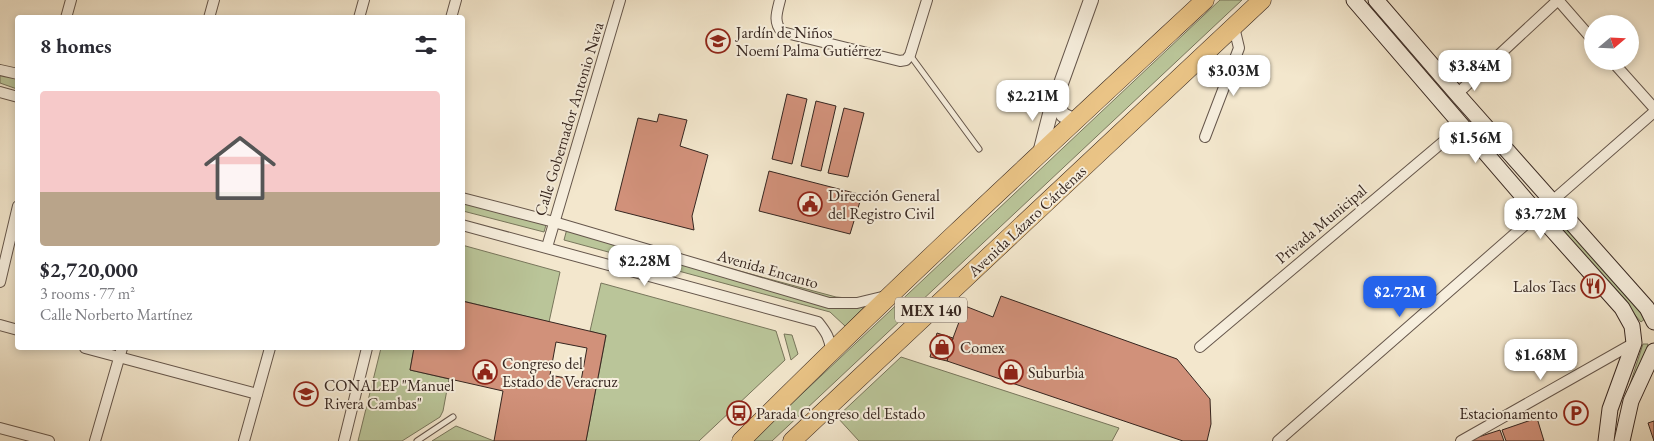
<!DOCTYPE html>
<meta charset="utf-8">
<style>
:root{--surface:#fff;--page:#f7f7f7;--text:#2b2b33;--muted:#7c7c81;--line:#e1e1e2;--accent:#2563eb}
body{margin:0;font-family:"EB Garamond",serif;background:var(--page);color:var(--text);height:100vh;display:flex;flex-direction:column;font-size:19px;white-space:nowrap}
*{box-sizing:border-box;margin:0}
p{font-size:16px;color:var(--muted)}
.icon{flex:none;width:28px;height:28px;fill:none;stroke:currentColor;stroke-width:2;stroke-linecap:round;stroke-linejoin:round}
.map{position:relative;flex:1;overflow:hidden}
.side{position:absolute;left:15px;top:15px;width:450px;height:335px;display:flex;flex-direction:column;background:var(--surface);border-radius:5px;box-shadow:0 2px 8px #0003}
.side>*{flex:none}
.needle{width:32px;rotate:71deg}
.controls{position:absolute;left:1584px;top:15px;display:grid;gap:10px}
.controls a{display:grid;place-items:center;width:55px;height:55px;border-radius:50%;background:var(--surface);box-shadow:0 2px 8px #0003;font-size:25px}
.price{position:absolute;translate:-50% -42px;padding:0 11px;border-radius:10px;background:#fff;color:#222;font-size:16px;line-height:32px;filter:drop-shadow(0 1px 2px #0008)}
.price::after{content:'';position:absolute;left:50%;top:30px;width:15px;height:11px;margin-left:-8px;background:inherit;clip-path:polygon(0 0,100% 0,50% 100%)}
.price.on{background:var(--accent);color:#fff}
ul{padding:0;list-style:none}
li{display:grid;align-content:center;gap:10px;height:265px;padding:0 25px}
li+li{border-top:1px solid var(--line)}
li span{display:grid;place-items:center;height:155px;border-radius:5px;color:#555}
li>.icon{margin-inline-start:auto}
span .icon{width:90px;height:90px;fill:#fffc;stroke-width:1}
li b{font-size:21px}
h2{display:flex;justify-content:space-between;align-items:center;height:60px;padding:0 25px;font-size:21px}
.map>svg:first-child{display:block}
.green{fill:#bac599;stroke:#78765c}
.building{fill:#d1917a;stroke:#362620;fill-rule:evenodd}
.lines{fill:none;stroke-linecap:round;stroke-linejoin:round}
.service-casing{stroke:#65564b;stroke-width:7}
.minor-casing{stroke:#65564b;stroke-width:12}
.tertiary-casing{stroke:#65564b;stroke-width:16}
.secondary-casing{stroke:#362620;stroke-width:17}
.trunk-casing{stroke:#362620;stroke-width:19}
.service{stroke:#f7efde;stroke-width:5}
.minor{stroke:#f7efde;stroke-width:10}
.tertiary{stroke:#f7efde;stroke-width:14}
.secondary{stroke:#f7efde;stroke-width:15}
.trunk{stroke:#eac486;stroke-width:18}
.labels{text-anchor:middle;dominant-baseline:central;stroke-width:4;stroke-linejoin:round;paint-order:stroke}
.shield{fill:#f7efde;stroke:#706259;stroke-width:1}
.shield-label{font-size:15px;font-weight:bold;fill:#362620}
.poi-label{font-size:16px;fill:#362620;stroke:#f7efde;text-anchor:start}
.street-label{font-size:16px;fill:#362620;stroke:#f7efde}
</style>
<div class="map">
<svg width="1654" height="441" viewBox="0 0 1654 441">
<rect width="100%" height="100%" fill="#f3e7cd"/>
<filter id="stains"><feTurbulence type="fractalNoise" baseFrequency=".004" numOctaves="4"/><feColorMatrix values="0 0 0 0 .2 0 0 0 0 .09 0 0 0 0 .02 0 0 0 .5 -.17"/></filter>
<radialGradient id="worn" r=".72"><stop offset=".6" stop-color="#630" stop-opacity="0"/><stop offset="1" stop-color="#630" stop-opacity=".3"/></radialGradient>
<!-- green -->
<g class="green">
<polygon points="1220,0 1242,0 772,441 752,441"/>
<polygon points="0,66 17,71 17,89 0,83"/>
<polygon points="462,196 548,218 544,232 463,211"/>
<polygon points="568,225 836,297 871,300 845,326 830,312 564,240"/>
<polygon points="1565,225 1646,318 1641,322 1560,228"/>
<polygon points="462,245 560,272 549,322 463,301"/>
<polygon points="601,283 776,331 785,360 699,441 586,441 606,336 590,331"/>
<polygon points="784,334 792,335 798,354 791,360"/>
<polygon points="1643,344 1648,344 1628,407 1623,406"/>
<polygon points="381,348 414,348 410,370 449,379 443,411 440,417 402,441 358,441"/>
<polygon points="901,357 1119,428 1112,441 859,441 837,417"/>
<polygon points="456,426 494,441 432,441"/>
</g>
<!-- building -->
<g class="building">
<polygon points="787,94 807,99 792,164 772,159"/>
<polygon points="816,101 836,106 821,171 801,166"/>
<polygon points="844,108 864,113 848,177 828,173"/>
<polygon points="659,114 687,120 680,146 708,155 692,216 694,230 615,210 638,118 657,122"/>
<polygon points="769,171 862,195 850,234 759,211"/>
<polygon points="1001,296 1177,359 1210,399 1211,424 1207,441 1183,441 947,361 953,338 965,306 993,317"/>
<path d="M462 301 606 335 586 441H494L503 391 410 370 414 348H462ZM556 342 587 348 581 381 550 375Z"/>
<polygon points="937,333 953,338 947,361 930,357"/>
<polygon points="1537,418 1544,441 1506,441 1502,430"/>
<polygon points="1654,421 1654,441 1648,423"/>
<polygon points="1500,430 1504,441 1466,441"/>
</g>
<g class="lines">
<!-- service casing -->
<g class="service-casing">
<g id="service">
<polyline points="910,55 979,149"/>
<polyline points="417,441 453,417"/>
</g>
</g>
<!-- minor casing -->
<g class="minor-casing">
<g id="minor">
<path d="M780 0C777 12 773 22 782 32L900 61 906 60 910 55 927 0"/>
<polyline points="1558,0 1592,39"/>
<polyline points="66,18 71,0"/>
<polyline points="209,18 214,0"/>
<polyline points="359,18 364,0"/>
<polyline points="451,18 456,0"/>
<polyline points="1612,61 1654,108"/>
<polyline points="0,70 18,74"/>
<polyline points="0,92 18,97"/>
<polyline points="1457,94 1558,0"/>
<polyline points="1205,137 1239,48 1234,27"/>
<polyline points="462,198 554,222 829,303 857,303 886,296"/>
<path d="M462 225 818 322C826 332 830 338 831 351"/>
<polyline points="547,247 620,0"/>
<polyline points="0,282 18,206"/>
<polyline points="0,325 18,330"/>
<polyline points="1200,347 1463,125"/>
<polyline points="85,348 257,394"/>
<polyline points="0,428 49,441"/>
<polyline points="95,441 122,348"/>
<polyline points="244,441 270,348"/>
<polyline points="344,441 367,348"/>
<polyline points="1278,441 1654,112"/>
<polyline points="1461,441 1634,343"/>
</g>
</g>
<!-- tertiary casing -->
<g class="tertiary-casing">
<g id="tertiary">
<polyline points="1054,100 1063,115 1075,121"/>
<polyline points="1040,153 1050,114 1091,0"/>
</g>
</g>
<!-- secondary casing -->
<g class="secondary-casing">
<g id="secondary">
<polyline points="1354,0 1538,214 1622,308 1632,326 1634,343 1610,409 1606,441"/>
<polyline points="1376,0 1457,94 1647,308 1654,322"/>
<polyline points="1622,441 1631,401 1654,351"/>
</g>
</g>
<!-- trunk casing -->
<g class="trunk-casing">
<g id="trunk">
<path d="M741 441C892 290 1049 145 1205 0"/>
<polyline points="792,441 1262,0"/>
</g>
</g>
<!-- service -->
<use href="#service" class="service"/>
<!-- minor -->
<use href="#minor" class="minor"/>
<!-- tertiary -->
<use href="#tertiary" class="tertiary"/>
<!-- secondary -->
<use href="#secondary" class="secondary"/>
<!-- trunk -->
<use href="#trunk" class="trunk"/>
</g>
<!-- icons -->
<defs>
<g id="school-ring" transform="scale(1.25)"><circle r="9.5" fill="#f7efde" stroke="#8f2418" stroke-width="1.5"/><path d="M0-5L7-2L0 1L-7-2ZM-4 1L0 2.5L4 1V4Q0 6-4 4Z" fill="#8f2418"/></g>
<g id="civic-ring" transform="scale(1.25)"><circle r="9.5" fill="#f7efde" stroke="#8f2418" stroke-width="1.5"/><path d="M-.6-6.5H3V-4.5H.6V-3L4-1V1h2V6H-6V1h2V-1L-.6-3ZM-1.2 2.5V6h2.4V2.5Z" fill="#8f2418"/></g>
<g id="restaurant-ring" transform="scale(1.25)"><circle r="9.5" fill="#f7efde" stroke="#8f2418" stroke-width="1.5"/><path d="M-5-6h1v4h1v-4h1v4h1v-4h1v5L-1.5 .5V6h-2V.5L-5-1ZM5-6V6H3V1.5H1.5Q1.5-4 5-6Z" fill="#8f2418"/></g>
<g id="shop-ring" transform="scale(1.25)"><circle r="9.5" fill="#f7efde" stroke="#8f2418" stroke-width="1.5"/><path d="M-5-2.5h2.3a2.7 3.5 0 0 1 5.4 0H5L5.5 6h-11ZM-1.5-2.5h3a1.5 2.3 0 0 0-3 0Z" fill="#8f2418"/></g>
<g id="bus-ring" transform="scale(1.25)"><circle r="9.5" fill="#f7efde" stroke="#8f2418" stroke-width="1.5"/><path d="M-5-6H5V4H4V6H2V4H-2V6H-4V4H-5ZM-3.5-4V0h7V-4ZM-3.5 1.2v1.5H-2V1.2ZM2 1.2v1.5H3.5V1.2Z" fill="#8f2418"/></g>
<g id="parking-ring" transform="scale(1.25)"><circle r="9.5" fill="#f7efde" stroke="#8f2418" stroke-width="1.5"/><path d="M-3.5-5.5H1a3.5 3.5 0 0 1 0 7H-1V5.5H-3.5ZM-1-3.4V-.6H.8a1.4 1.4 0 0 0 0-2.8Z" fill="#8f2418"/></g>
</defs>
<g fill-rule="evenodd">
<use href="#school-ring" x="718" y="41"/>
<use href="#civic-ring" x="810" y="204"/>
<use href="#restaurant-ring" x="1593" y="286"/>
<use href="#shop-ring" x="942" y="347"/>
<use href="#civic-ring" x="485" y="372"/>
<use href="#shop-ring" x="1011" y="372"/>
<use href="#school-ring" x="306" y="394"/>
<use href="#bus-ring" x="739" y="413"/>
<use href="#parking-ring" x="1576" y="413"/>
</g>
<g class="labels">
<!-- shield labels -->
<rect class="shield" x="895" y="297.5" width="72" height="25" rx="4"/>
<g class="shield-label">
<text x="931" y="310">MEX 140</text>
</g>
<!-- poi labels -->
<g class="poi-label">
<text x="736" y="32">Jardín de Niños<tspan x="736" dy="18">Noemí Palma Gutiérrez</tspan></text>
<text x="828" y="195">Dirección General<tspan x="828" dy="18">del Registro Civil</tspan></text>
<text x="1576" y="286" text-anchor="end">Lalos Tacs</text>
<text x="960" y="347">Comex</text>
<text x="502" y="363">Congreso del<tspan x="502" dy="18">Estado de Veracruz</tspan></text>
<text x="1028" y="372">Suburbia</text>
<text x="324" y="385">CONALEP "Manuel<tspan x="324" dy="18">Rivera Cambas"</tspan></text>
<text x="756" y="413">Parada Congreso del Estado</text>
<text x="1558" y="413" text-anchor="end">Estacionamento</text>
</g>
<!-- street labels -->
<g class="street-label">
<text transform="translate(569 119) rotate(-73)">Calle Gobernador Antonio Nava</text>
<text transform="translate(1027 221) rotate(-43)">Avenida Lázaro Cárdenas</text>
<text transform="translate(1321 224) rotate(-40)">Privada Municipal</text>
<text transform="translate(768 269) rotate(16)">Avenida Encanto</text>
</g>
</g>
<rect width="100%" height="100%" filter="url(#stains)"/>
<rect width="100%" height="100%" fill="url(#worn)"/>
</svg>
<div class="controls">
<a><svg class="needle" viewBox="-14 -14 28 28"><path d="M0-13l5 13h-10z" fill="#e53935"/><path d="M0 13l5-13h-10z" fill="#7c7c81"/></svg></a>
</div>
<b class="price" style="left:1475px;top:92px">$3.84M</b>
<b class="price" style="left:1234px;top:97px">$3.03M</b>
<b class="price" style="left:1033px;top:122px">$2.21M</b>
<b class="price" style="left:1476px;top:164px">$1.56M</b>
<b class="price" style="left:1541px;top:240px">$3.72M</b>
<b class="price" style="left:645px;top:287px">$2.28M</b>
<b class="price on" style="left:1400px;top:318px">$2.72M</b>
<b class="price" style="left:1541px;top:381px">$1.68M</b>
<section class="side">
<h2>8 homes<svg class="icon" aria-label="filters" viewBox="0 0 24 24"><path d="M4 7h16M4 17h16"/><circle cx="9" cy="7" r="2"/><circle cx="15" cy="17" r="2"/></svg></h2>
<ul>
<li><span style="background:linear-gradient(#f6c9c9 65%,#b9a48a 0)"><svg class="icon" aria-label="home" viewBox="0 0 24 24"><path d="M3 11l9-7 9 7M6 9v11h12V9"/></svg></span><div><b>$2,720,000</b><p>3 rooms · 77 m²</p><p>Calle Norberto Martínez</p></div></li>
</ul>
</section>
</div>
